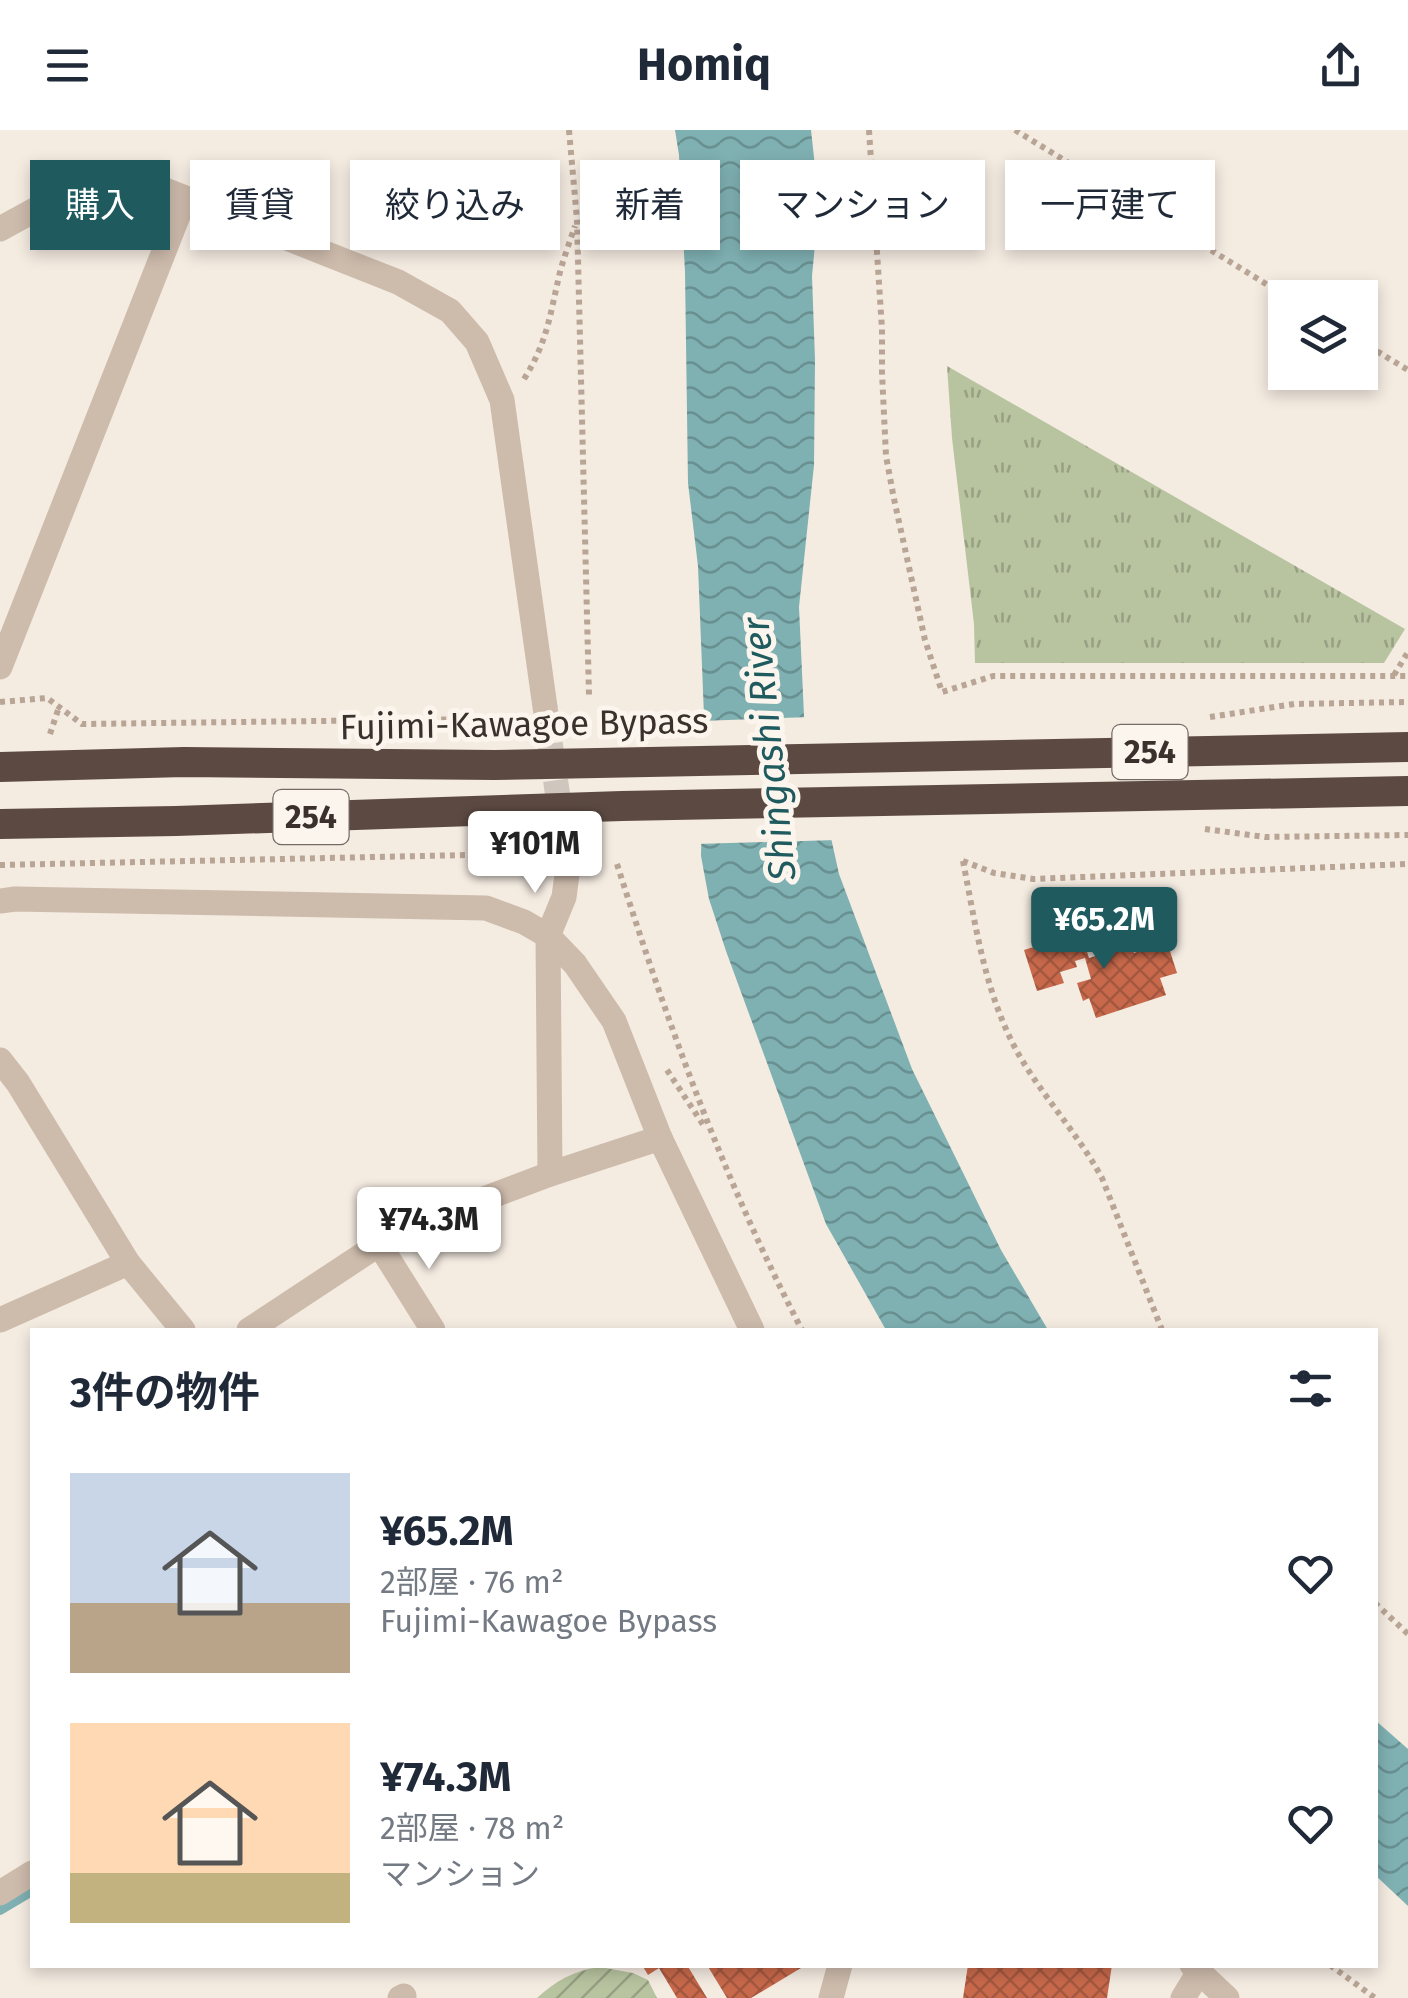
<!DOCTYPE html>
<html lang="ja">
<meta charset="utf-8">
<style>
:root{--surface:#fff;--page:#f6f6f7;--text:#1f2937;--muted:#747a83;--accent:#1f5a5e}
body{margin:0;font-family:"Fira Sans","Noto Sans JP",sans-serif;background:var(--page);color:var(--text);height:100vh;display:flex;flex-direction:column;font-size:38px;white-space:nowrap}
*{box-sizing:border-box;margin:0}
p{font-size:32px;color:var(--muted)}
.icon{flex:none;width:55px;height:55px;fill:none;stroke:currentColor;stroke-width:2;stroke-linecap:round;stroke-linejoin:round}
.map{position:relative;flex:1;overflow:hidden}
.drawer{position:absolute;left:30px;top:1198px;width:1348px;height:640px;display:flex;flex-direction:column;background:var(--surface);border-radius:0px;box-shadow:0 5px 15px #0003}
.drawer>*{flex:none}
.top-card{position:absolute;left:30px;top:30px;width:1350px;height:90px;display:flex;gap:20px}
.fabs{position:absolute;left:1268px;top:150px;display:grid;gap:20px}
.fabs a{display:grid;place-items:center;width:110px;height:110px;border-radius:0px;background:var(--surface);box-shadow:0 5px 15px #0003;font-size:50px}
.price{position:absolute;translate:-50% -85px;padding:0 22px;border-radius:10px;background:#fff;color:#222;font-size:32px;line-height:65px;filter:drop-shadow(0 2px 5px #0008)}
.price::after{content:'';position:absolute;left:50%;top:60px;width:30px;height:22px;margin-left:-15px;background:inherit;clip-path:polygon(0 0,100% 0,50% 100%)}
.price.selected{background:var(--accent);color:#fff}
ul{padding:0;list-style:none}
li{display:flex;align-items:center;gap:30px;height:250px;padding:0 40px}
li span{display:grid;place-items:center;flex:none;width:280px;height:200px;border-radius:0px;color:#555}
li>.icon{margin-inline-start:auto}
span .icon{width:120px;height:120px;fill:#fffc;stroke-width:1}
li b{font-size:42px}
h2{display:flex;justify-content:space-between;align-items:center;height:120px;padding:0 40px;font-size:42px}
.tag{padding:0 35px;border-radius:0px;background:var(--surface);box-shadow:0 5px 15px #0003;font-size:35px;line-height:90px}
.tag.selected{background:var(--accent);color:#fff}
header{display:flex;justify-content:space-between;align-items:center;height:130px;padding:0 40px;background:var(--surface);font-size:45px;font-weight:700}
.map>svg:first-child{display:block}
.grass{fill:url(#grass-tufts)}
.garden{fill:url(#garden-furrows)}
.water{fill:url(#water-waves)}
.pier{fill:#f4ebe1}
.lines{fill:none;stroke-linecap:round;stroke-linejoin:round}
.stream{stroke:#7fb0b2;stroke-width:10}
.building{fill:url(#building-cross-hatch)}
.minor-tunnel{stroke:#cfc6bd;stroke-width:25;stroke-dasharray:25 12;stroke-linecap:butt}
.path{stroke:#b9a596;stroke-width:6;stroke-dasharray:5 5;stroke-linecap:butt}
.minor{stroke:#cdbbac;stroke-width:25}
.highway{stroke:#5c4a42;stroke-width:30}
.labels{text-anchor:middle;dominant-baseline:central;stroke-width:10;stroke-linejoin:round;paint-order:stroke}
.shield{fill:#fbf5ee;stroke:#756b66;stroke-width:2.5}
.shield-label{font-size:32px;font-weight:bold;fill:#3b302b}
.street-label{font-size:35px;fill:#3b302b;stroke:#fbf5ee}
.water-label{font-size:38px;font-style:italic;fill:#1f5a5e;stroke:#fbf5ee}
</style>
<header><svg class="icon" aria-label="menu" viewBox="0 0 24 24"><path d="M4 6h16M4 12h16M4 18h16"/></svg>Homiq<svg class="icon" aria-label="share" viewBox="0 0 24 24"><path d="M12 15V3M7 8l5-5 5 5M5 13v7h14v-7"/></svg></header>
<div class="map">
<svg width="1408" height="1868" viewBox="0 0 1408 1868">
<defs>
<pattern id="grass-tufts" width="24" height="20" patternUnits="userSpaceOnUse" patternTransform="scale(2.5)"><rect width="24" height="20" fill="#b8c4a0"/><path d="M3 7l-1-3M5 7V3M7 7l1-3M15 17l-1-3M17 17v-4M19 17l1-3" fill="none" stroke="#97a083"/></pattern>
<pattern id="garden-furrows" width="10" height="10" patternUnits="userSpaceOnUse" patternTransform="scale(2.5)"><rect width="10" height="10" fill="#b8c4a0"/><path d="M-1 1l2-2M0 10L10 0M9 11l2-2" fill="none" stroke="#97a083"/></pattern>
<pattern id="water-waves" width="16" height="10" patternUnits="userSpaceOnUse" patternTransform="scale(2.5)"><rect width="16" height="10" fill="#7fb0b2"/><path d="M0 5q4-4 8 0t8 0" fill="none" stroke="#699091"/></pattern>
<pattern id="building-cross-hatch" width="8" height="8" patternUnits="userSpaceOnUse" patternTransform="scale(2.5)"><rect width="8" height="8" fill="#c8694b"/><path d="M0 0l8 8M0 8l8-8" fill="none" stroke="#a4573f"/></pattern>
</defs>
<rect width="100%" height="100%" fill="#f4ebe1"/>
<!-- grass -->
<polygon class="grass" points="947,236 1405,499 1384,533 975,533 974,494 952,308"/>
<!-- garden -->
<path class="garden" d="M600 1837 633 1843 648 1850 657 1868H537C555 1851 575 1840 600 1837Z"/>
<!-- water -->
<g class="water">
<polygon points="675,0 811,0 819,73 812,146 815,230 814,335 799,477 804,586 839,744 912,939 1001,1120 1048,1200 886,1200 826,1094 726,821 709,769 701,726 704,586 698,436 688,353 685,142 679,25"/>
<polygon points="1375,1590 1408,1619 1408,1776 1375,1745"/>
</g>
<!-- pier -->
<polygon class="pier" points="809,587 837,710 696,714 699,591"/>
<g class="lines">
<!-- stream -->
<polyline class="stream" points="0,1780 32,1761"/>
</g>
<!-- building -->
<g class="building">
<polygon points="1081,802 1089,828 1132,815 1134,823 1167,812 1177,843 1160,848 1166,865 1096,888 1089,868 1083,871 1077,853 1091,849 1085,828 1075,831 1077,837 1060,842 1064,853 1037,861 1024,820"/>
<polygon points="642,1835 687,1835 707,1868 677,1868 659,1838 648,1845"/>
<polygon points="707,1835 799,1835 801,1838 751,1868 727,1868"/>
<polygon points="968,1835 1112,1835 1107,1868 963,1868"/>
</g>
<g class="lines">
<!-- minor-tunnel -->
<polyline class="minor-tunnel" points="545,577 568,737"/>
<!-- path -->
<g class="path">
<polyline points="569,0 577,90 589,565"/>
<polyline points="869,0 882,199 882,242 886,326 894,369 925,510 942,562 993,546 1408,546"/>
<polyline points="1015,0 1289,168"/>
<polyline points="1360,211 1408,240"/>
<path d="M524 249C548 211 550 184 560 142 564 127 570 111 575 96"/>
<polyline points="1394,545 1408,522"/>
<polyline points="0,572 47,568 82,594 476,589 524,595"/>
<polyline points="1210,587 1294,574 1408,572"/>
<polyline points="50,604 59,577"/>
<polyline points="1205,699 1265,707 1408,705"/>
<path d="M963 731C976 797 985 865 1019 925 1044 968 1078 1004 1102 1048L1162 1200"/>
<polyline points="963,731 994,743 1033,749 1408,734"/>
<path d="M617 734C668 894 724 1051 802 1200"/>
<polyline points="0,735 469,725 548,713"/>
<polyline points="667,940 704,996"/>
<polyline points="1375,1473 1408,1504"/>
<polyline points="1330,1835 1375,1868"/>
</g>
<!-- minor -->
<g class="minor">
<polyline points="0,99 100,44 127,45 398,152 450,181 477,212 502,270 545,577"/>
<polyline points="0,537 185,68"/>
<polyline points="0,771 15,769 486,778 524,792 548,806 575,834 614,891 660,1008 752,1200"/>
<polyline points="0,930 18,953 128,1133 183,1200"/>
<polyline points="550,1044 548,806 564,767 568,737"/>
<polyline points="379,1114 433,1200"/>
<polyline points="0,1190 128,1133"/>
<polyline points="249,1200 399,1101 550,1044 660,1008"/>
<polyline points="0,1763 32,1743"/>
<polyline points="1192,1835 1227,1868"/>
<polyline points="400,1868 404,1866"/>
<polyline points="831,1868 840,1835"/>
<polyline points="1183,1868 1199,1842"/>
</g>
<!-- highway -->
<g class="highway">
<polyline points="0,637 184,632 495,635 1408,617"/>
<polyline points="0,694 176,691 622,676 1408,661"/>
</g>
</g>
<g class="labels">
<!-- shield labels -->
<g class="shield">
<rect x="1112.5" y="595" width="75" height="54" rx="8"/>
<rect x="273.5" y="660" width="75" height="54" rx="8"/>
</g>
<g class="shield-label">
<text x="1150" y="622">254</text>
<text x="311" y="687">254</text>
</g>
<!-- street labels -->
<g class="street-label">
<text transform="translate(524 594) rotate(-1)">Fujimi-Kawagoe Bypass</text>
</g>
<!-- water labels -->
<g class="water-label">
<text transform="translate(769 619) rotate(-96)">Shingashi River</text>
</g>
</g>
</svg>
<div class="fabs">
<a><svg class="icon" aria-label="layers" viewBox="0 0 24 24"><path d="M12 4l9 5-9 5-9-5zM3 14l9 5 9-5"/></svg></a>
</div>
<b class="price" style="left:535px;top:766px">¥101M</b>
<b class="price selected" style="left:1104px;top:842px">¥65.2M</b>
<b class="price" style="left:429px;top:1142px">¥74.3M</b>
<div class="top-card">
<a class="tag selected">購入</a>
<a class="tag">賃貸</a>
<a class="tag">絞り込み</a>
<a class="tag">新着</a>
<a class="tag">マンション</a>
<a class="tag">一戸建て</a>
</div>
<section class="drawer">
<h2>3件の物件<svg class="icon" aria-label="filters" viewBox="0 0 24 24"><path d="M4 7h16M4 17h16"/><circle cx="9" cy="7" r="2"/><circle cx="15" cy="17" r="2"/></svg></h2>
<ul>
<li><span style="background:linear-gradient(#c9d6e8 65%,#b9a48a 0)"><svg class="icon" aria-label="home" viewBox="0 0 24 24"><path d="M3 11l9-7 9 7M6 9v11h12V9"/></svg></span><div><b>¥65.2M</b><p>2部屋 · 76 m²</p><p>Fujimi-Kawagoe Bypass</p></div><svg class="icon" aria-label="heart" viewBox="0 0 24 24"><path d="M12 20l-8-8c-3-5 5-10 8-4 3-6 11-1 8 4z"/></svg></li>
<li><span style="background:linear-gradient(#ffd9b3 75%,#c2b280 0)"><svg class="icon" aria-label="home" viewBox="0 0 24 24"><path d="M3 11l9-7 9 7M6 9v11h12V9"/></svg></span><div><b>¥74.3M</b><p>2部屋 · 78 m²</p><p>マンション</p></div><svg class="icon" aria-label="heart" viewBox="0 0 24 24"><path d="M12 20l-8-8c-3-5 5-10 8-4 3-6 11-1 8 4z"/></svg></li>
</ul>
</section>
</div>
